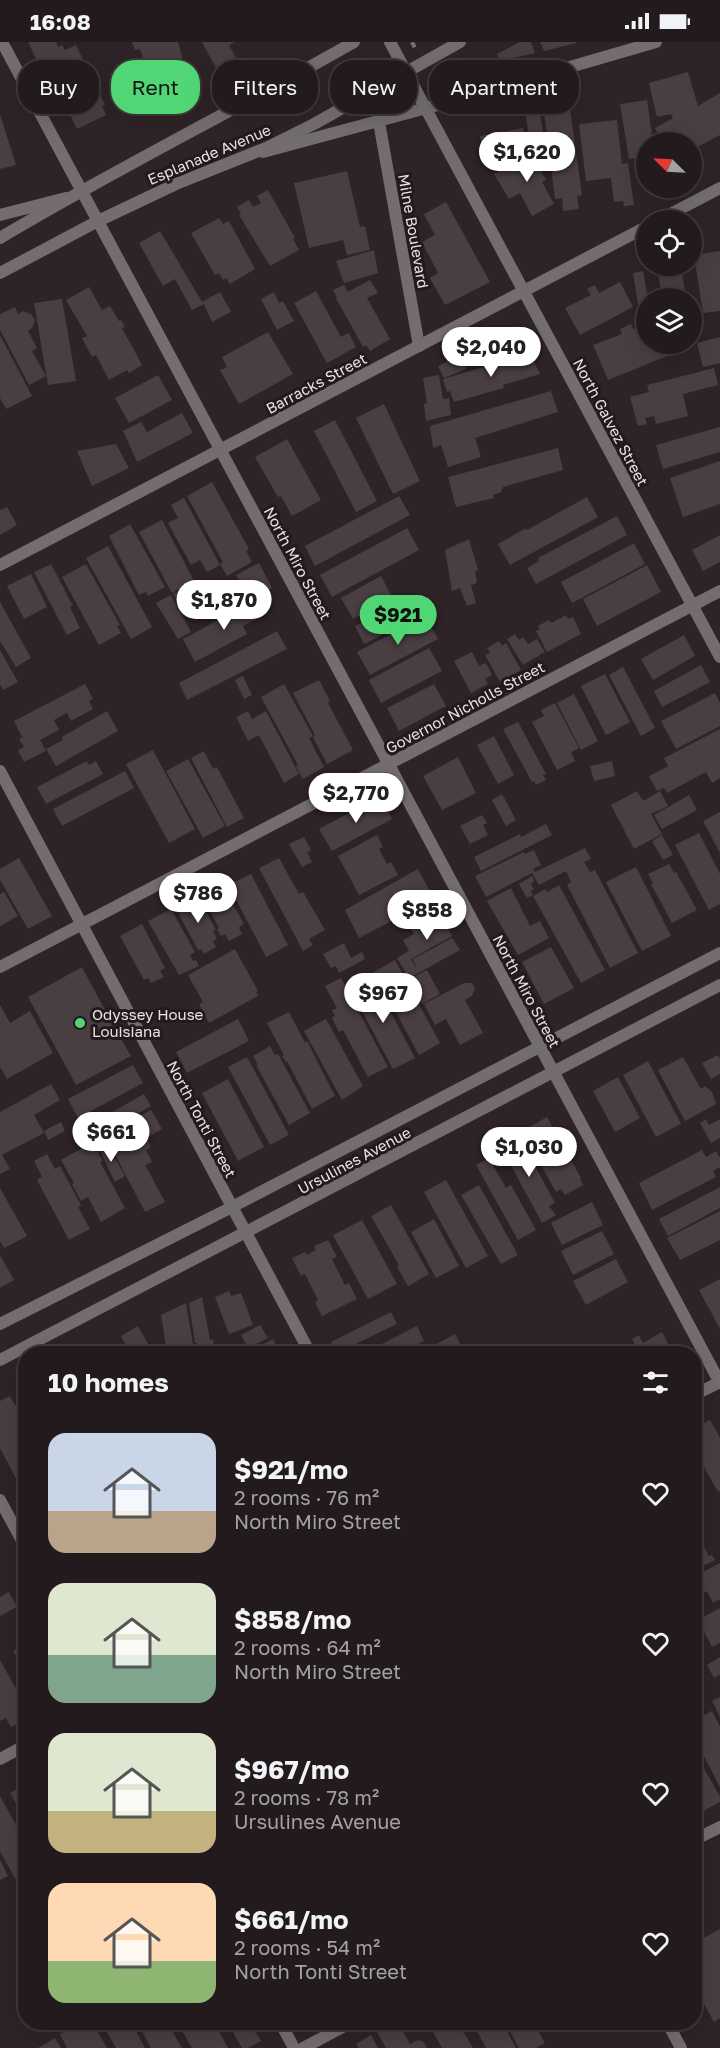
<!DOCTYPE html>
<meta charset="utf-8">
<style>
:root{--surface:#221a1c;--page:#2a2325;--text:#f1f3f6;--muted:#a2a1a3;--line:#3f383b;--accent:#50d674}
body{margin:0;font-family:"Golos Text",sans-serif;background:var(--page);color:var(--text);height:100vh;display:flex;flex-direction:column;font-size:22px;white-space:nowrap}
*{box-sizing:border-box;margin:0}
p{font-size:20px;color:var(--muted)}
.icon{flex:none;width:33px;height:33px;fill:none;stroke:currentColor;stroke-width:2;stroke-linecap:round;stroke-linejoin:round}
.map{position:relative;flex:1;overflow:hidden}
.details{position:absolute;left:18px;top:1304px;width:684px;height:684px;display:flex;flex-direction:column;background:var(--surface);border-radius:24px;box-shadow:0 6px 24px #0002,0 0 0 2px var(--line)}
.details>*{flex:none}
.banner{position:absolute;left:18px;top:18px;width:684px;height:54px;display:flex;gap:12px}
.needle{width:39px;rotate:294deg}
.controls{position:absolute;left:636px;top:90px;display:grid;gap:12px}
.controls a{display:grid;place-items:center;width:66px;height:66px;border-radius:50%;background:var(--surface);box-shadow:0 6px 24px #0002,0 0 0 2px var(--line);font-size:30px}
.price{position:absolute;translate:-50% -51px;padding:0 14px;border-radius:21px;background:#fff;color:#222;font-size:20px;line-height:39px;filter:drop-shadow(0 2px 3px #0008)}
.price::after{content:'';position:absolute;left:50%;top:36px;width:18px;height:14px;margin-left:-9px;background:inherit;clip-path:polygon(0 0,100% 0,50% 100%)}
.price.on{background:var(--accent);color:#111}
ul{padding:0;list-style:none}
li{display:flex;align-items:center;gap:18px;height:150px;padding:0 30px}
li span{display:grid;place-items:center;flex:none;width:168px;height:120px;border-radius:18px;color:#555}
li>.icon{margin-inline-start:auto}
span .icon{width:72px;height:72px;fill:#fffc;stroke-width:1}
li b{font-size:26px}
h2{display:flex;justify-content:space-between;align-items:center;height:72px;padding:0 30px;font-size:26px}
.tag{padding:0 21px;border-radius:24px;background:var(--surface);box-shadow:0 6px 24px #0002,0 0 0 2px var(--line);font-size:21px;line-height:54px}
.tag.on{background:var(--accent);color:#111}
.status{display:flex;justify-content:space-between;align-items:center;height:42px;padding:0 30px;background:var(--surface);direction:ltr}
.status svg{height:16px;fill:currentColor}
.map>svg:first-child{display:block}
.building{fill:#493e41}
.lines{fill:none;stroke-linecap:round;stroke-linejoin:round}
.path{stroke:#796f72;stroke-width:4;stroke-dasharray:6 3;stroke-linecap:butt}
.minor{stroke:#736d6f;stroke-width:12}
.tertiary{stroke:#736d6f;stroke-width:12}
.poi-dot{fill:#50d674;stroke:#241a1d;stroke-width:2}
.labels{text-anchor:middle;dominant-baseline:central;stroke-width:6;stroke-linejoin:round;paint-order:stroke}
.street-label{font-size:15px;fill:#e9e1e3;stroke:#241a1d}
.poi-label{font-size:15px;fill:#e9e1e3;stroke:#241a1d;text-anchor:start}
</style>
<div class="status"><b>16:08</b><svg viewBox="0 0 49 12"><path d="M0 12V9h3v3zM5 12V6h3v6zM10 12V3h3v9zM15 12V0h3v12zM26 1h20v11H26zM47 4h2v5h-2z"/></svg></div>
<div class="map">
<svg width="720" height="2006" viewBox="0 0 720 2006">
<rect width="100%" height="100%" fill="#2e2326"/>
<!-- building -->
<g class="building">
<polygon points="28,0 56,0 58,5 62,3 65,8 76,3 105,63 102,64 106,73 77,87 48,28 43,31"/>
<polygon points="132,0 178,0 186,30 181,32 182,37 178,38 182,54 164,60 162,54 156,56 149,33 142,35 137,18 143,16 140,7 135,8"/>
<polygon points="202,0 235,0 229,3 243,29 223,39"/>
<polygon points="520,0 531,0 535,11 499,19 497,12"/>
<polygon points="540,0 577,0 577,1 544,9"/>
<polygon points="688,30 698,64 720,51 720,93 692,108 692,100 662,100 655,86 673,76 671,72 657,75 649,41"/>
<polygon points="647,58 653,100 646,100 646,114 629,117 620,62"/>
<polygon points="570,67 582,153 577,154 579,167 563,169 562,156 555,157 544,70"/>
<polygon points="0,72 16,123 0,127"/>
<polygon points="540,72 545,102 535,103 534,94 529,95 526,74"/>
<polygon points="617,78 622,122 628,121 634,163 624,164 623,159 614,160 611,136 586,139 579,82"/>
<polygon points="523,86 527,105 516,107 518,118 486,125 480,94"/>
<polygon points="537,109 546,124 540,127 546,138 542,140 554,162 532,174 520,151 509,157 494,132"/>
<polygon points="347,129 360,185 365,184 370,208 347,213 343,198 309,206 294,141"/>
<polygon points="268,148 295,196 293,197 299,208 270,224 239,173 241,172 237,165 249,158 253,165 261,161 257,154"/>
<polygon points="446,160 490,240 445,263 430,236 438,231 422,200 435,193 424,172"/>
<polygon points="219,176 223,182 229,179 255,227 230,242 226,236 223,238 219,231 215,233 191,191"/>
<polygon points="160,189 202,260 220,250 231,270 212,280 204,262 192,268 175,237 163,244 139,201"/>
<polygon points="374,208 378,231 344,241 336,219"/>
<polygon points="720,209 720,269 703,271 694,213"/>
<polygon points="657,224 681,224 686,256 675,256 675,255 662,256"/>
<polygon points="643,229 648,256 646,260 638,262 633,231"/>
<polygon points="370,238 378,251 367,256 390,297 370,309 366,303 363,305 336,256 337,255 333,248 344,243 348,250"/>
<polygon points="620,240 633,265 580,293 565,266 591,253 587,247 595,243 599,251"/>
<polygon points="89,245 102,268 110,264 119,279 121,278 125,285 122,286 142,323 129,331 127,328 109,338 96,313 92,315 82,296 87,294 66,258"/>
<polygon points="316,249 341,295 349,291 356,305 327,321 294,261"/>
<polygon points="274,250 279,261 283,259 294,279 277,288 261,257"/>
<polygon points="62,257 76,339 48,343 34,261"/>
<polygon points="15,265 18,272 23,269 31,272 35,278 32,286 28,289 37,306 32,309 46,334 29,343 0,288 0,272"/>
<polygon points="645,275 646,302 679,302 667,307 670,313 608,338 593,303 622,292 620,287 631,282 633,287 638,285 636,279"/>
<polygon points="517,284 524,299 516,303 518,308 504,316 502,311 487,318 486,315 466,325 466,327 444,336 438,324"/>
<polygon points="268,290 293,332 239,362 220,328 227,325 222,315"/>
<polygon points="0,293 32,354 6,367 0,356"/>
<polygon points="720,295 720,321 703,325 697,301"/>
<polygon points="530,311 540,332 503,343 504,346 454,360 450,349 447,350 443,337"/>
<polygon points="714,326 718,343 683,352 688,374 656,382 654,374 645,376 647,382 638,384 630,355 649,350 647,343"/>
<polygon points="158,333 172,358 129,381 115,356"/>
<polygon points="439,333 443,357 449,356 451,373 426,379 424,362 427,361 423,336"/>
<polygon points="551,349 558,370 475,396 481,415 448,425 441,403 433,406 430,384"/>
<polygon points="384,362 420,439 393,452 356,376"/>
<polygon points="182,371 193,391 137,420 123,389 141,380 147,390"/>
<polygon points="335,378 377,459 356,470 314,389"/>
<polygon points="720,385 720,410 663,427 656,403"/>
<polygon points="287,397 321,458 292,474 281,454 278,455 255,415"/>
<polygon points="116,402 129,426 92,444 77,409"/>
<polygon points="558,406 563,428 503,445 501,450 493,453 494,456 456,465 448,435"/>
<polygon points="720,419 720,462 683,475 670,436"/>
<polygon points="212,440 249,507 246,509 252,520 227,534 220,522 223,520 187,454"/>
<polygon points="399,454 410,473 315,524 305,504"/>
<polygon points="587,455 598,475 510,523 498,502 526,486 527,488"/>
<polygon points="184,456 220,523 207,530 200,518 191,523 168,481 178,476 171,463"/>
<polygon points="7,465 17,483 0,493 0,468"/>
<polygon points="617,474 627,493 536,542 527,526 539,519 538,516"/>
<polygon points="162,478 194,539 172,551 139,490"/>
<polygon points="130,482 165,545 148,554 146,550 139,553 109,494"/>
<polygon points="407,486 419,508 332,555 320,533"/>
<polygon points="720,493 720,520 703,529 692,508"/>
<polygon points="469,497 478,528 475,530 477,541 471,543 476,561 467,564 460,546 452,549 445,508"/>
<polygon points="634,501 645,522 572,561 561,540"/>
<polygon points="108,504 152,585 131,597 86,516"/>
<polygon points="259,521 272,546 243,562 237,551 244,547 236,533"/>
<polygon points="51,522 73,564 70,565 80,586 67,593 34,530"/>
<polygon points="86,522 120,583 117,584 121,591 99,603 62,535"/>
<polygon points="647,523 661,550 597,584 583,557"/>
<polygon points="31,532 47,565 24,577 7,544"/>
<polygon points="381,534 392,555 353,577 341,556"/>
<polygon points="194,541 205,562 184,573 173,552"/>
<polygon points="219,545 231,563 227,566 228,568 215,575 203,554"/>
<polygon points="171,553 191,590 178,597 156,561"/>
<polygon points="259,556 268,571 243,584 247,592 195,620 183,597"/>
<polygon points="0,560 31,616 16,625 0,599"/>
<polygon points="393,560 404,582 364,602 355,584 373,575 371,571"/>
<polygon points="566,573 568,577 573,575 581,592 547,610 536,589 540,587 538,584 549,578 551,581"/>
<polygon points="425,574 438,597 370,633 357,610"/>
<polygon points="277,589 287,607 187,658 179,641"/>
<polygon points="515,592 519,598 523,595 528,602 537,597 545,610 523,623 507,597"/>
<polygon points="684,593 695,614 653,638 641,617"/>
<polygon points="499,599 502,604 506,601 521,628 500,640 485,613 490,611 487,606"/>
<polygon points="429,606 442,629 381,661 369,638"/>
<polygon points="0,608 18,640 3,648 0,642"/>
<polygon points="472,610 479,624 486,621 492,633 485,637 488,642 471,651 454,619"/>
<polygon points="701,623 710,640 662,665 654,649"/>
<polygon points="623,625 655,686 641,694 609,633"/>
<polygon points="605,632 630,680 606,693 581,644"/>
<polygon points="243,634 252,653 244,657 235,638"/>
<polygon points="319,638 330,659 328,661 353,708 327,722 313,695 315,693 293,651"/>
<polygon points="85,642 93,657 89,659 93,667 71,679 67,671 54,678 59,688 40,698 46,709 24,720 18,708 24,705 19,697 32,690 22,695 14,679"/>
<polygon points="284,642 313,694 309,696 324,725 303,737 296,725 298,723 261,655"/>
<polygon points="434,642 446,664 399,689 387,666"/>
<polygon points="715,651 720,661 720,684 676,707 661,679"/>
<polygon points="574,652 598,699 581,708 557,661"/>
<polygon points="555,661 579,706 571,710 575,719 557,728 532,680 544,674 541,668"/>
<polygon points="107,669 118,689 56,724 46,707 63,698 62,695"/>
<polygon points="248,669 252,677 266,669 299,732 284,741 259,693 248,699 236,675"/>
<polygon points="518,680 546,732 543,733 546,738 536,743 534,739 532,740 503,687"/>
<polygon points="720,687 720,736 712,741 706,730 667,751 664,746 657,749 649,734 668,724 664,716"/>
<polygon points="494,694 514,733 498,742 477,703"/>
<polygon points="153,708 195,787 169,801 126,722"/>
<polygon points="204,709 213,727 217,725 244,776 227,785 191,716"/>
<polygon points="458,715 476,751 442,768 423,734"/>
<polygon points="188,717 225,784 203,796 166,729"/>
<polygon points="87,719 89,723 96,719 103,732 46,762 37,745"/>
<polygon points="612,719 615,734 594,739 590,724"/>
<polygon points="125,729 134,746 62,784 53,767"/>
<polygon points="637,749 643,759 660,749 668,764 651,772 662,792 634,807 611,763"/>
<polygon points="502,752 516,778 506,784 492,758"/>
<polygon points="689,753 697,768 662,787 654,773"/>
<polygon points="380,754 392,777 332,809 319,787"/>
<polygon points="720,770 720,811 703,779"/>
<polygon points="482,773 487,781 483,783 488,793 470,802 460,784"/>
<polygon points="546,782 552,793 481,829 474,815 520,792 521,795"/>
<polygon points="699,791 720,832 720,862 709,868 675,803"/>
<polygon points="377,793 383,805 379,807 387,822 391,820 398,833 359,853 338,814"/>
<polygon points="662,793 673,813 663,818 652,799"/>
<polygon points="304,795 311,808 307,810 312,820 302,825 289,802"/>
<polygon points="585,806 591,817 584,820 590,830 595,828 638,911 610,926 567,843 571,840 566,829 539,843 532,831 486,855 475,834 524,810 525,812 534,808 541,823 533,827 535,830"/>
<polygon points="19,816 52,874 28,887 0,838 0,827"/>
<polygon points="279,816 299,852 303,850 325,888 309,897 313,903 303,909 259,826"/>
<polygon points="669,822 674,831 676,830 697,868 672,881 651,842 653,841 648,832"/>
<polygon points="636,825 671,894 642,909 606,840"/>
<polygon points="418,827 434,857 359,896 345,868"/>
<polygon points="251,832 288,903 266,915 233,852 235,850 231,842"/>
<polygon points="532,834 534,839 531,842 534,847 531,849 533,853 527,856 519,842"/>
<polygon points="221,841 244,882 239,885 242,892 229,899 225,892 221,894 217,887 219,886 201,852"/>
<polygon points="559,843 605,928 581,941 533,854 545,847 547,850"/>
<polygon points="511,846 530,884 540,879 549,896 518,913 487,859"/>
<polygon points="4,850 18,874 0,884 0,852"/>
<polygon points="197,853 216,888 213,889 217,897 213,899 216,905 204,912 201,907 198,908 175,865"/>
<polygon points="433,861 452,894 411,917 417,928 413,917 452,896 460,908 409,936 397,916 409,909 403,898 414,892 405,876"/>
<polygon points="171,867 195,910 190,913 193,919 196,918 199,924 179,933 148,879"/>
<polygon points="142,882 165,926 160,929 164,935 151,941 148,936 144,938 120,894"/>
<polygon points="344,901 351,916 362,910 365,917 339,931 336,924 331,926 323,912"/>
<polygon points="551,905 574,946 544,962 522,920"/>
<polygon points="235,907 258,949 256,950 258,954 209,981 199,962 203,960 188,933"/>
<polygon points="395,918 440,1001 419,1013 374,930"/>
<polygon points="82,925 105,968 109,966 125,995 121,997 131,1014 76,1043 28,955"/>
<polygon points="427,928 440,952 422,962 410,937"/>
<polygon points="341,936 388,1025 368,1035 343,988 339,990 332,976 335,974 332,968 337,966 325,944"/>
<polygon points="373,937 415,1016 393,1027 351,949"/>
<polygon points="464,941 472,941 475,947 472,954 465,958 483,991 460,1003 446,977 435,983 424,962"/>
<polygon points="0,963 10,981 30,969 53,1011 7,1037 0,1025"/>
<polygon points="289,970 305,1001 307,999 335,1054 312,1067 287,1019 286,1020 282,1014 284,1013 267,981"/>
<polygon points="238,977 249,999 187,1031 176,1010"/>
<polygon points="326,977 363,1044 342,1058 304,989"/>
<polygon points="270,1004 275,1013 278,1012 310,1071 289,1083 256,1023 258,1023 253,1014"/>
<polygon points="718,1013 720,1017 720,1032 711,1037 702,1021"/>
<polygon points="247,1015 289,1093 270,1103 228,1025"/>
<polygon points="683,1015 701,1047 705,1044 712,1050 716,1062 685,1079 658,1028"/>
<polygon points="648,1019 681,1082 656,1095 623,1033"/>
<polygon points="133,1023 143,1041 78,1076 68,1057"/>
<polygon points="618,1035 640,1076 615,1090 593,1049"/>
<polygon points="228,1037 264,1105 238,1119 202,1051"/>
<polygon points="51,1042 60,1058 34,1073 44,1091 2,1113 10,1127 0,1132 0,1070"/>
<polygon points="144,1052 151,1064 112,1086 105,1074"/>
<polygon points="151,1068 162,1087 148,1095 137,1076"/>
<polygon points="547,1075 581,1136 580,1137 583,1143 565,1153 561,1147 556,1150 522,1089"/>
<polygon points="96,1077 106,1099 99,1103 87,1082"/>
<polygon points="706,1077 709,1083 720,1077 720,1096 711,1101 700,1081"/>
<polygon points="61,1080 65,1089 48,1098 44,1089"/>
<polygon points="138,1080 151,1105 146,1108 152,1120 145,1123 165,1160 145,1170 111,1105 116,1102 113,1094 119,1090 123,1098 131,1093 127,1086"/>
<polygon points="518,1093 555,1161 549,1164 556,1173 542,1181 500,1103"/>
<polygon points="92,1101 103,1119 100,1120 125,1166 101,1180 88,1155 81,1159 72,1142 74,1141 61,1118"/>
<polygon points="106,1101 125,1134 115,1140 98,1105"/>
<polygon points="702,1108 706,1115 716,1109 720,1116 720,1125 713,1129 716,1135 652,1168 639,1141"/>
<polygon points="47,1112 55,1127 60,1124 81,1163 78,1165 90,1187 69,1198 37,1138 42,1135 34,1119"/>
<polygon points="489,1116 506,1146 511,1143 536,1188 518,1198 476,1123"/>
<polygon points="446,1138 488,1214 466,1226 424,1150"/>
<polygon points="479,1143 518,1213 501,1222 461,1153"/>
<polygon points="720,1145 720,1166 668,1194 659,1177"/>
<polygon points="0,1146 27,1194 4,1206 0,1199"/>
<polygon points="592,1160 603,1183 562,1203 551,1181"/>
<polygon points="391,1163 429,1232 408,1244 397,1225 399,1223 371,1174"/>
<polygon points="720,1169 720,1198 680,1218 667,1196"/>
<polygon points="434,1177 459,1224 436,1236 411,1190"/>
<polygon points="362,1178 397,1242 368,1257 333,1193"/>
<polygon points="602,1189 614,1212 573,1233 561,1209"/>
<polygon points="328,1198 337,1215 332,1217 345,1243 349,1241 357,1257 322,1274 315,1260 318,1258 305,1232 301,1234 292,1216 305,1210 307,1213 316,1208 314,1204"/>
<polygon points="0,1213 14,1238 0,1246"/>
<polygon points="616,1217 628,1240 586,1263 573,1239"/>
<polygon points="720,1237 720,1287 699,1248"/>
<polygon points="229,1249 231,1254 241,1251 253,1283 229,1292 215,1255"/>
<polygon points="202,1255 210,1298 213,1297 215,1311 198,1311 197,1301 195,1301 189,1261"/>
<polygon points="186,1261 194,1308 193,1311 167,1311 161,1273"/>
<polygon points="391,1270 397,1282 337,1311 331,1300"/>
<polygon points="260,1283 268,1296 248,1306 241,1293"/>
<polygon points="138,1284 153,1311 130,1311 121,1294"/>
<polygon points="417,1284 424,1299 400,1311 358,1311 371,1304 372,1307"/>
<polygon points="662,1290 673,1311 639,1311 632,1297 639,1293 643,1301"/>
<polygon points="455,1292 465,1311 429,1311 427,1307"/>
<polygon points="273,1297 280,1311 247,1311"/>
<polygon points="26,1347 26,1369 16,1352"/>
<polygon points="10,1354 26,1383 26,1444 21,1446 0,1406 0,1359"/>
<polygon points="710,1378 720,1396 720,1449 718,1450 694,1407 694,1386"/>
<polygon points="694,1416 703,1436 694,1441"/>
<polygon points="698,1494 709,1514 712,1513 715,1518 694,1528 694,1496"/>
<polygon points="720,1521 720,1557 713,1561 707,1549 694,1556 694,1535"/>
<polygon points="9,1550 17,1565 0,1574 0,1555"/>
<polygon points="720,1566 720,1601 712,1605 698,1578"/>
<polygon points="26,1602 26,1632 13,1609"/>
<polygon points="720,1615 720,1632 714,1636 707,1623"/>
<polygon points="0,1618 26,1664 26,1677 11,1685 6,1676 0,1679"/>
<polygon points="696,1651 703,1664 694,1668 694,1652"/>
<polygon points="720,1655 720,1675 712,1659"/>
<polygon points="712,1669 720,1685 720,1745 694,1695 694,1678"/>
<polygon points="694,1708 720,1755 720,1760 698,1772 694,1765"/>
<polygon points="26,1742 26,1779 10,1751"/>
<polygon points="0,1754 26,1801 26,1844 22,1838 17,1840 0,1809"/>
<polygon points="0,1818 8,1834 0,1838"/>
<polygon points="720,1887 720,1976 714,1980 694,1944 694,1901"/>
<polygon points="82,1980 92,1980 107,2006 67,2006 60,1992"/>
<polygon points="101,1980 131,1980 145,2006 116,2006"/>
<polygon points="141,1980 167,1980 182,2006 151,2006 138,1982"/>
<polygon points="177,1980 214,1980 228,2006 192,2006"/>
<polygon points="227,1980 250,1980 261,1999 248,2006 242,2006"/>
<polygon points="396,1980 398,1980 410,2002 418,1998 424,2000 427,2006 386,2006 377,1990"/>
<polygon points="430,1980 458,1980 473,2006 442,2006 428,1981"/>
<polygon points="472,1980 502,1980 516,2006 486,2006"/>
<polygon points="505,1980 533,1980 545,2001 536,2006 519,2006"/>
<polygon points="538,1980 556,1980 542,1987"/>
<polygon points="572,1980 591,1980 577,1987"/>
<polygon points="371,1993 378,2006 359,2006 356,2002"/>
<polygon points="55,1996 61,2006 38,2006"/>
</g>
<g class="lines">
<!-- path -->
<polyline class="path" points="412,0 416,8"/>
<!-- minor -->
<g class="minor">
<polyline points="379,80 419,304"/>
<polyline points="263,110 460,57 656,0"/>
<polyline points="0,173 66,156"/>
<polyline points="659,178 720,146"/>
<polyline points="0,523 646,185"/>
<polyline points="0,729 310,1311"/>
<polyline points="0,925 720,549"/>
<polyline points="0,1282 232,1165 720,911"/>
<polyline points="0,1318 720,943"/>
<polyline points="694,1353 720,1340"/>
<polyline points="0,1458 26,1506"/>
<polyline points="0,1717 26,1703"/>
<polyline points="694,1798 720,1785"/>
<polyline points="280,1980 294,2006"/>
<polyline points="667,1980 681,2006"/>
<polyline points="303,2006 352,1980"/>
</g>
<!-- tertiary -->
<g class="tertiary">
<polyline points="2,0 720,1341"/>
<polyline points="390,0 720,615"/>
<path d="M0 196C116 127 237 67 354 0"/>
<polyline points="0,231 98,179 176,142 266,106 314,82 460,0"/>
</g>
</g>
<!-- markers -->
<circle class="poi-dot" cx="80" cy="981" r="6"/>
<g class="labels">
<!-- street labels -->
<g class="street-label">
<text transform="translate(209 112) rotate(-23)">Esplanade Avenue</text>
<text transform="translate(414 189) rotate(80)">Milne Boulevard</text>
<text transform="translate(316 341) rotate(-28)">Barracks Street</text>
<text transform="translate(611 380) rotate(62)">North Galvez Street</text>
<text transform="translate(298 521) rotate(62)">North Miro Street</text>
<text transform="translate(465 665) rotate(-28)">Governor Nicholls Street</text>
<text transform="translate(527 949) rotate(62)">North Miro Street</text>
<text transform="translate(202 1077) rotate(62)">North Tonti Street</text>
<text transform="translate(354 1118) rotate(-28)">Ursulines Avenue</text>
</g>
<!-- poi labels -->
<g class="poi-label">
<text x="92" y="972">Odyssey House<tspan x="92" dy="17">Louisiana</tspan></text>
</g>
</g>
</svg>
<div class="controls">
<a><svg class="needle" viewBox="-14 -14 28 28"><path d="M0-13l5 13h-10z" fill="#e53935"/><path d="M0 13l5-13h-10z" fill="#a2a1a3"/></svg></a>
<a><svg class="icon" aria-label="locate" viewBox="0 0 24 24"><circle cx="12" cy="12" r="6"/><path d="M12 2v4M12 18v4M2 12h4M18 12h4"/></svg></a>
<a><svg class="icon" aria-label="layers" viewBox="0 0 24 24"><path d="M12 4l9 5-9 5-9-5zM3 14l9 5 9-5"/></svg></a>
</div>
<b class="price" style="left:527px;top:141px">$1,620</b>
<b class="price" style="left:491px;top:336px">$2,040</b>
<b class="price" style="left:224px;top:589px">$1,870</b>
<b class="price on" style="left:398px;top:604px">$921</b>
<b class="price" style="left:356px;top:782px">$2,770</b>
<b class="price" style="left:198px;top:882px">$786</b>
<b class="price" style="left:427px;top:899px">$858</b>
<b class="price" style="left:383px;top:982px">$967</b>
<b class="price" style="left:111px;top:1121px">$661</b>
<b class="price" style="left:529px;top:1136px">$1,030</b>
<div class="banner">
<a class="tag">Buy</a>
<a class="tag on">Rent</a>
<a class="tag">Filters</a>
<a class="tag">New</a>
<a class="tag">Apartment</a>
</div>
<section class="details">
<h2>10 homes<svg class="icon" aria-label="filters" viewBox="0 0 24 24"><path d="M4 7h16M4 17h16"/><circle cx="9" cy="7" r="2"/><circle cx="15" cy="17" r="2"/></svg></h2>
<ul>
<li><span style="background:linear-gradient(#c9d6e8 65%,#b9a48a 0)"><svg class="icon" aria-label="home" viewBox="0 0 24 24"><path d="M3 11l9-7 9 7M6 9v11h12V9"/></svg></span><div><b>$921/mo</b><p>2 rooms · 76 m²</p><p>North Miro Street</p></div><svg class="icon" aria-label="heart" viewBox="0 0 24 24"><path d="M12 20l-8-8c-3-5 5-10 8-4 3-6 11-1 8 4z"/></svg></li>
<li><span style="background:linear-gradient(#dfe7d0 60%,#7fa58c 0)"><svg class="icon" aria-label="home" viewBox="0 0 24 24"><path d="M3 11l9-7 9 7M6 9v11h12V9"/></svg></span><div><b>$858/mo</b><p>2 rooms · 64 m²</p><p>North Miro Street</p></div><svg class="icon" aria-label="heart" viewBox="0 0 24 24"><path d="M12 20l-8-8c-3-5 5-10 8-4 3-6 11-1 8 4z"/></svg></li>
<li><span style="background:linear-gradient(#dfe7d0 65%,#c2b280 0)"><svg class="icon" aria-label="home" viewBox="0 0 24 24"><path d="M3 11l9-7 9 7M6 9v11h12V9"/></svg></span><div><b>$967/mo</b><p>2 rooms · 78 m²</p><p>Ursulines Avenue</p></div><svg class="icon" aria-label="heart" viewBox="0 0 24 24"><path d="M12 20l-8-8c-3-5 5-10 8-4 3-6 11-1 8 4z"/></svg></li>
<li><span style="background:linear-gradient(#ffd9b3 65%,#8fb573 0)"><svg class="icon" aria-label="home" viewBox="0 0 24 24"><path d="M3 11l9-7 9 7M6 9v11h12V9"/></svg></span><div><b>$661/mo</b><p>2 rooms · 54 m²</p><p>North Tonti Street</p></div><svg class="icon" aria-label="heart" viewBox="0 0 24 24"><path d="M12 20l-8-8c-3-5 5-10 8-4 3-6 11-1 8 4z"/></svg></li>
</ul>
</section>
</div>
